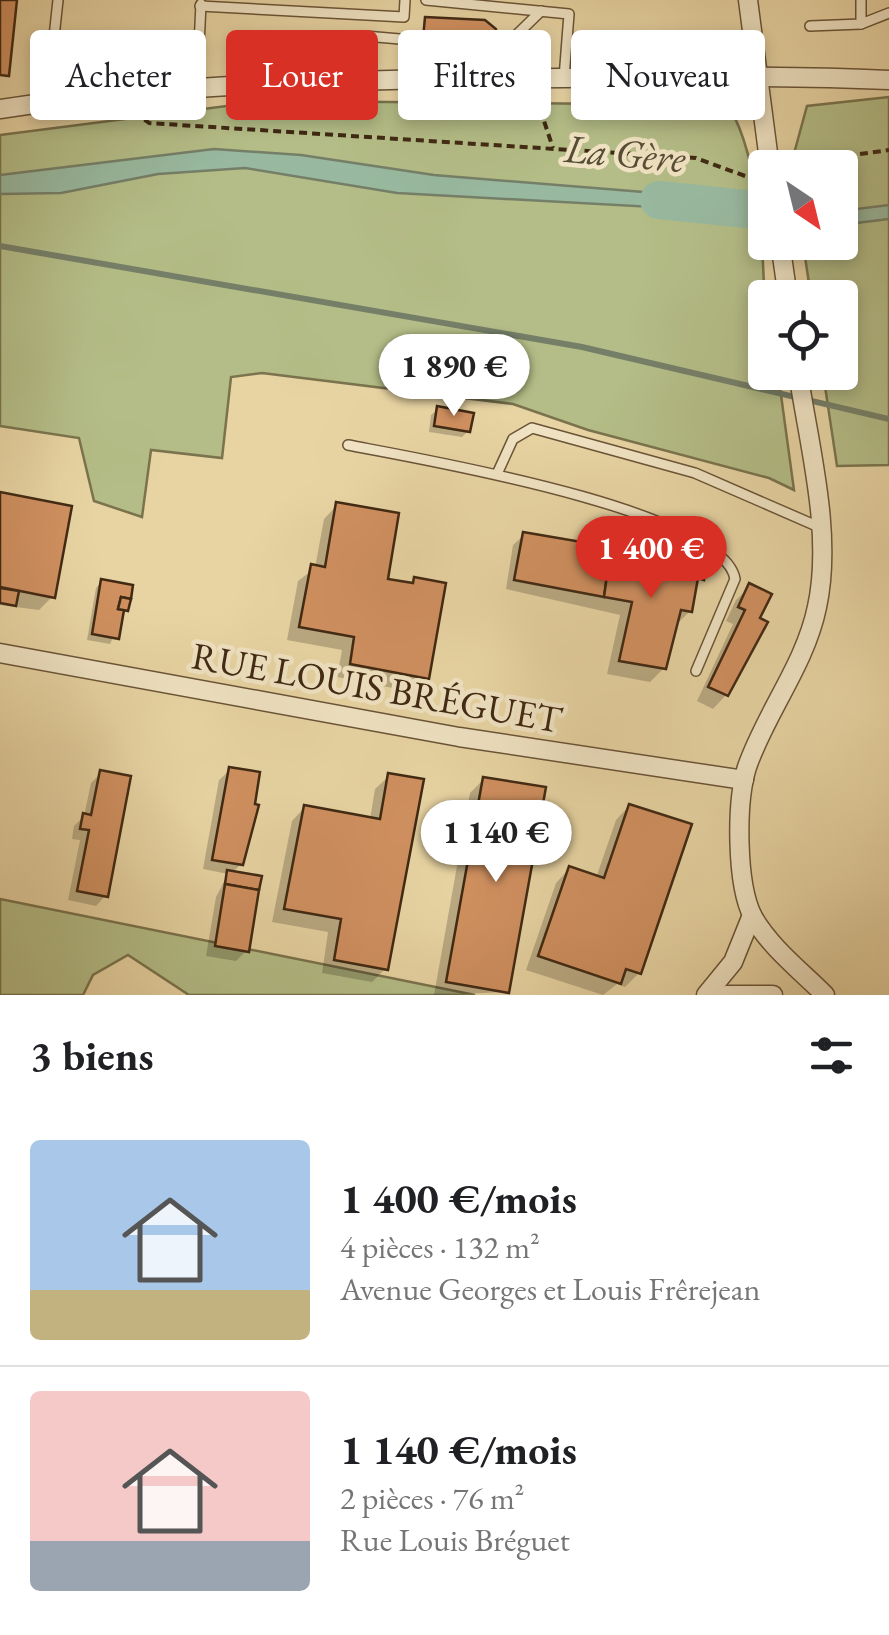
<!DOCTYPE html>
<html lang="fr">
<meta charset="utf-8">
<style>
:root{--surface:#fff;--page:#f6f6f6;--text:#202124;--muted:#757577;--line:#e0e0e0;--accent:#d93025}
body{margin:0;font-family:"EB Garamond",serif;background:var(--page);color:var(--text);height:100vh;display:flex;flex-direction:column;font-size:38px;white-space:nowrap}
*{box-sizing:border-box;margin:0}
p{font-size:32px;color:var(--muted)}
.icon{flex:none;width:55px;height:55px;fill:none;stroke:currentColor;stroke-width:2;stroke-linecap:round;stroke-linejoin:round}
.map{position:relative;height:995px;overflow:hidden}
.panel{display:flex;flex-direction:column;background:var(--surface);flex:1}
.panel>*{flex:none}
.banner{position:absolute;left:30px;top:30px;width:830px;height:90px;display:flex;gap:20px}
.needle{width:65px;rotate:145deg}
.buttons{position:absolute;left:748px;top:150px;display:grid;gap:20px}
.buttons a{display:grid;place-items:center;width:110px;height:110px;border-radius:10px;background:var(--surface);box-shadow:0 5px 15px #0003;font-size:50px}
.price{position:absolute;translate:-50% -85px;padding:0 22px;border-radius:35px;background:#fff;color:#222;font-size:32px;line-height:65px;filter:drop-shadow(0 2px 5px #0008)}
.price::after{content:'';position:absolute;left:50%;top:60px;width:30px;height:22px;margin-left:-15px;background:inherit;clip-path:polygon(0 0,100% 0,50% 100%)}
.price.selected{background:var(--accent);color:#fff}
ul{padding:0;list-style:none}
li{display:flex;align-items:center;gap:30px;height:250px;padding:0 30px}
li+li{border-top:2px solid var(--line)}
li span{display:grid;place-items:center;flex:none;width:280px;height:200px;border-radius:10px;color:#555}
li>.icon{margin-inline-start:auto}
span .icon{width:120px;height:120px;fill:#fffc;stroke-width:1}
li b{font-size:42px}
h2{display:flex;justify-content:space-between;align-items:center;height:120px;padding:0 30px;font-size:42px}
.pill{padding:0 35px;border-radius:10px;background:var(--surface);box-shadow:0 5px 15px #0003;font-size:35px;line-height:90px}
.pill.selected{background:var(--accent);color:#fff}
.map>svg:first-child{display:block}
.green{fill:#b4bd87;stroke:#7a734d;stroke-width:2.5}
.water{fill:#98b9a0;stroke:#757f68;stroke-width:2.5}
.shadow{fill:#0003}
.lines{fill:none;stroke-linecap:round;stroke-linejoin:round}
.stream{stroke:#757f68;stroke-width:6}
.river{stroke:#98b9a0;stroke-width:38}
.building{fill:#d09060;stroke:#402913;stroke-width:2.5}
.lane-casing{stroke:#6a5437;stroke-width:12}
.street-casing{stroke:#6a5437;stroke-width:21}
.path{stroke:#402913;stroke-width:4;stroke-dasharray:8 5;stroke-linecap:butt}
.lane{stroke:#f0e3c3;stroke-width:9}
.street{stroke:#f0e3c3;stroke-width:18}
.labels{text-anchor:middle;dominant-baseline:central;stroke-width:9;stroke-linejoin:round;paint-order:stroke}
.street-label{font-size:38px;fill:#402913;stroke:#f0e3c3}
.water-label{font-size:40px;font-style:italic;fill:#564d36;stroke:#f0e3c3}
</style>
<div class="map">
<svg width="889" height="995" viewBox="0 0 889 995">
<rect width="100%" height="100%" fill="#e8d4a3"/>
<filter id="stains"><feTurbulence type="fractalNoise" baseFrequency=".002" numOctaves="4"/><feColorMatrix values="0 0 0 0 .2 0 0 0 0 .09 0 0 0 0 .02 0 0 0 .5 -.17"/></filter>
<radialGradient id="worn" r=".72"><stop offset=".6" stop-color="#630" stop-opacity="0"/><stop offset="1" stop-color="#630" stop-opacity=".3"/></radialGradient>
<!-- green -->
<g class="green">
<polygon points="889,97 889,465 837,466 823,373 840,372 840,298 811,297 803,243 840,242 840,168 793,167 792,161 807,106"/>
<path d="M266 101 728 105C767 168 765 301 765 372L778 373 794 490 769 478 588 430 513 404 262 373 231 377 222 458 151 450 142 517 94 501 79 438 0 426V135Z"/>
<polygon points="0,899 475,995 189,995 128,955 93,975 83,995 0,995"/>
</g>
<!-- water -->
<g class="water">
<polygon points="214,149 301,155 434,175 705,197 707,210 397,193 245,168 158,174 61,193 0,194 0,175"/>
<polygon points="889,205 889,219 840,225 840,211"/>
</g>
<!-- shadow -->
<g class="shadow">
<polygon points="426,20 492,63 420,62"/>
<polygon points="658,44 666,44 666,48 656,50"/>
<polygon points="438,409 468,431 462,437 429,432 431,415"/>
<polygon points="0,495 53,596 39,610 0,605"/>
<polygon points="337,505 385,581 410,585 415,580 426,678 413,692 337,677 342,650 287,640 298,581 315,568 324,519"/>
<polygon points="588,534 607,549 697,570 701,578 694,586 690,611 676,625 664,668 650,682 607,674 620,615 506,589 513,545 524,535 583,545"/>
<polygon points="102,581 126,610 110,644 87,640 96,588"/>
<polygon points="750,586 768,595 726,695 713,709 697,701 733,624 726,621 736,600"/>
<polygon points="230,770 241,864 232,873 246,951 236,961 206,956 216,897 228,874 203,869 219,780"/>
<polygon points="101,773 106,895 96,906 68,900 80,840 72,839 74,826 84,816 91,783"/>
<polygon points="389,776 386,968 372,982 322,973 328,932 272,922 292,821 305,807 370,819 375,789"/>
<polygon points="484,779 507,992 434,995 470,793"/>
<polygon points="629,806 639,973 625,987 617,984 603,995 526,970 556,883 569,869 596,878 616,820"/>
</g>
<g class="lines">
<!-- stream -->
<polyline class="stream" points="0,246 582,347 889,419"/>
<!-- river -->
<polyline class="river" points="659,200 765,211"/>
</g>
<!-- building -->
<g class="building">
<polygon points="0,0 17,0 9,76 0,75"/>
<polygon points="425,17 485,20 496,29 494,64 421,60"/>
<polygon points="597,55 611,56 611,64 597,64"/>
<polygon points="437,406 474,413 470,432 434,426"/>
<polygon points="0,492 72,506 55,598 0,587"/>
<polygon points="336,502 399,513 388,579 413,583 414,577 446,583 429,679 350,664 354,637 299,627 311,564 325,567"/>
<polygon points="587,531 611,536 609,547 585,542"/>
<polygon points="523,532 611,547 604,597 514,580"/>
<polygon points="611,547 701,563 700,568 706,569 704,580 698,578 692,612 681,610 666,669 619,661 632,602 604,597"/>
<polygon points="101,579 133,585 131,599 121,597 118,609 124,610 119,639 92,634"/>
<polygon points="749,583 772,594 760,618 768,622 728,696 708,687 745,610 738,607"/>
<polygon points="0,588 19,591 16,606 0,603"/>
<polygon points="121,597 131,599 128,611 118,609"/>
<polygon points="229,767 260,772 255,804 259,805 243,865 212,860"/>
<polygon points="100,770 131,776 108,897 77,891 89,830 80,829 83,813 91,815"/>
<polygon points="388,773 424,779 388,970 334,960 341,919 284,909 304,805 380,819"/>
<polygon points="483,777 546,787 509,993 446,982"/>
<polygon points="629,804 692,824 641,974 626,969 621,984 538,956 569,866 604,878"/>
<polygon points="227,870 262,876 259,890 225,884"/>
<polygon points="225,884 259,890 249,952 215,946"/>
</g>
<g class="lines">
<!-- lane casing -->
<g class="lane-casing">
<g id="lane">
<polyline points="426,0 569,14 564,78"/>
<polyline points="861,0 861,24"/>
<polyline points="200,6 404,17 405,0"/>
<polyline points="810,26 861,24 889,13"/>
<polyline points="495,47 503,48 541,11"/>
<polyline points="339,79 365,36 423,41"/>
<polyline points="197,86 201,4"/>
<polyline points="47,102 58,0"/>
<path d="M348 445C415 458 724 510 735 579L696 671"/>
<polyline points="497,474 513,439 532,428 695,473 819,527"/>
</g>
</g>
<!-- street casing -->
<g class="street-casing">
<g id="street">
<polyline points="748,0 770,168"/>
<path d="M0 109C187 81 373 79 562 78 671 77 780 75 889 80"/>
<polyline points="780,242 788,298"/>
<path d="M798 372C809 446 833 533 817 607 805 665 766 712 747 767 736 802 736 884 753 917 770 947 801 971 825 995"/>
<polyline points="0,653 459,737 744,780"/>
<polyline points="706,995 733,962 752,915"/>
<polyline points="726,995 773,995"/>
</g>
</g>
<!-- path -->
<g class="path">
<polyline points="536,97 553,148"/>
<polyline points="134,112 149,123 696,158 756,180"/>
<polyline points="811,168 825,159 889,150"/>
</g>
<!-- lane -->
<use href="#lane" class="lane"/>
<!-- street -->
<use href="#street" class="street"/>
</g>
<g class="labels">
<!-- street labels -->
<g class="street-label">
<text transform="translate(377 687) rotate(10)">RUE LOUIS BRÉGUET</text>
</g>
<!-- water labels -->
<g class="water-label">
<text transform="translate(625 153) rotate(5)">La Gère</text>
</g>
</g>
<rect width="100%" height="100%" filter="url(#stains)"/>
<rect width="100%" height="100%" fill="url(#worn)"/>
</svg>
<div class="buttons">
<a><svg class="needle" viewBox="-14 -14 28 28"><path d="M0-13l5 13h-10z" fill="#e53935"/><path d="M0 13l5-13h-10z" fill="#757577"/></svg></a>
<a><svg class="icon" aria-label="locate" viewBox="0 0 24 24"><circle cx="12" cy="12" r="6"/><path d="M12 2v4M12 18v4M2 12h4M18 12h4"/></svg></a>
</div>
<b class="price" style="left:454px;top:419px">1 890 €</b>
<b class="price selected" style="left:651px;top:601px">1 400 €</b>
<b class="price" style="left:496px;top:885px">1 140 €</b>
<div class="banner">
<a class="pill">Acheter</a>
<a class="pill selected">Louer</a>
<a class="pill">Filtres</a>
<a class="pill">Nouveau</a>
</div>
</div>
<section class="panel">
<h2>3 biens<svg class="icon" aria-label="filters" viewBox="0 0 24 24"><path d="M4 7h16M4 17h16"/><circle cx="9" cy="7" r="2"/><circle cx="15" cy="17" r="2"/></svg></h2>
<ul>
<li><span style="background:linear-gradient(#a9c7e8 75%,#c2b280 0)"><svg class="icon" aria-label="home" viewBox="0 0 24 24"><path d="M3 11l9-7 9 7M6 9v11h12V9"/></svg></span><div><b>1 400 €/mois</b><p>4 pièces · 132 m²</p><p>Avenue Georges et Louis Frêrejean</p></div></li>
<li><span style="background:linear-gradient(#f6c9c9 75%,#9aa5b1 0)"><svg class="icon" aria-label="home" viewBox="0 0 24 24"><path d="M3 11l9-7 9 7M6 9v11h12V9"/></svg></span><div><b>1 140 €/mois</b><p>2 pièces · 76 m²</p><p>Rue Louis Bréguet</p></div></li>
</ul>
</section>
